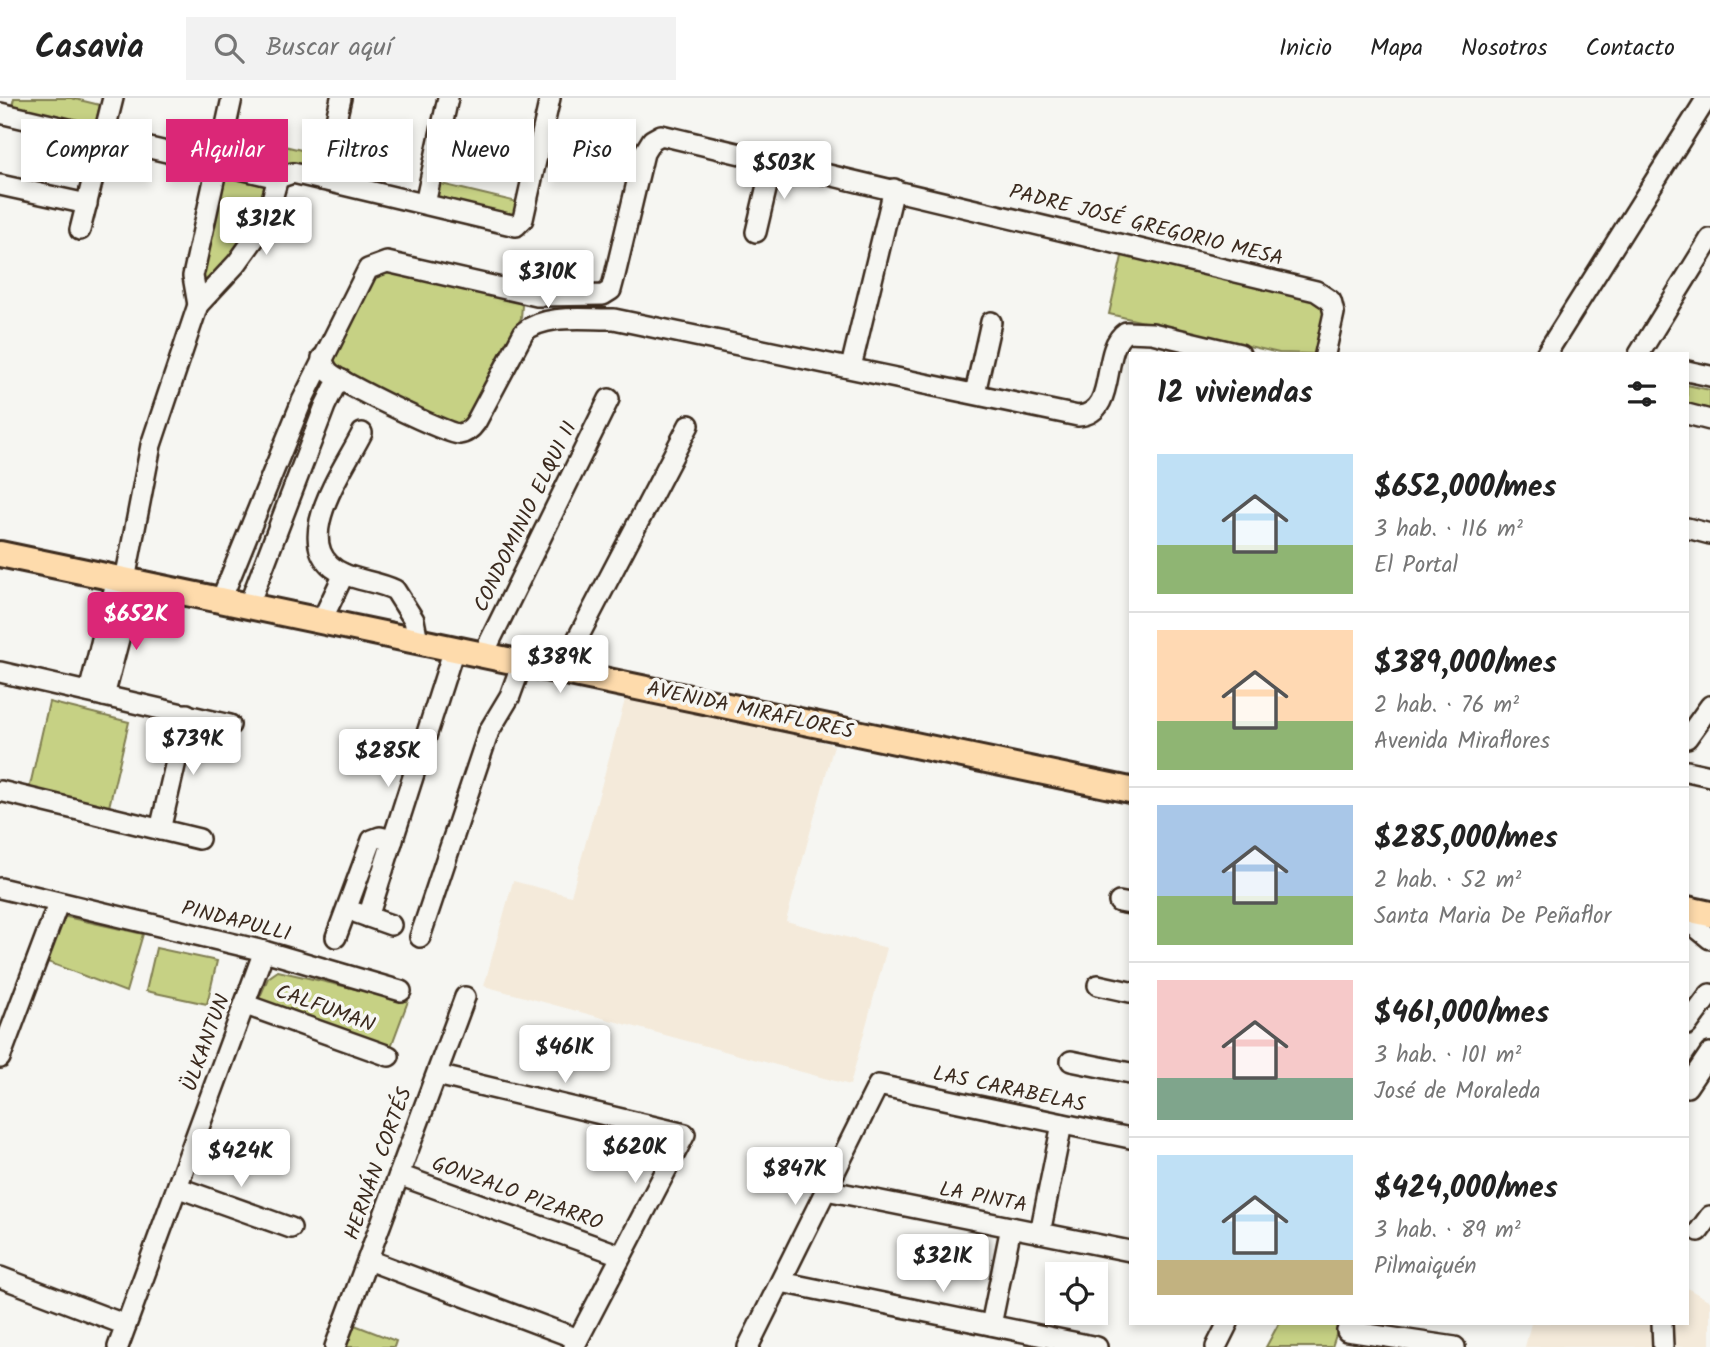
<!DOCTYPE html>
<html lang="es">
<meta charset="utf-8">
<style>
:root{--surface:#fff;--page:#f2f2f2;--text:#222;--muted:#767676;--line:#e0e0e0;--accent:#db2777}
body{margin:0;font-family:Kalam,sans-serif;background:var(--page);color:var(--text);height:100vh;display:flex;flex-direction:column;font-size:26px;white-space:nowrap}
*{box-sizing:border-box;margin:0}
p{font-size:23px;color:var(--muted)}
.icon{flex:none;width:38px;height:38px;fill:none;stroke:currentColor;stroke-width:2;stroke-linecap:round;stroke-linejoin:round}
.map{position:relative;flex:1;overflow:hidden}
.details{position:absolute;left:1129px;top:254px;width:560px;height:973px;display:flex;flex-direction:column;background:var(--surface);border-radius:0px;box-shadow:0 4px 10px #0003}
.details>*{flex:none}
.guide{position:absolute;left:21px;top:21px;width:665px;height:63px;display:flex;gap:14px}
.buttons{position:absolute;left:1045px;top:1164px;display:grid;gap:14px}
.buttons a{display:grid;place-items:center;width:63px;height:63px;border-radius:0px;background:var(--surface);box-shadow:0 4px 10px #0003;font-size:35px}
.price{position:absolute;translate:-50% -60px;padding:0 16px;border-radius:7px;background:#fff;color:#222;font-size:23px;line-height:46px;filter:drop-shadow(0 2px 4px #0008)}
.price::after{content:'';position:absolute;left:50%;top:42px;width:21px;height:16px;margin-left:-10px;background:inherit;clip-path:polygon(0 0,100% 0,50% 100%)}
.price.selected{background:var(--accent);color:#fff}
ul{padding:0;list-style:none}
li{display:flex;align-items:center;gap:21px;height:175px;padding:0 28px}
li+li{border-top:2px solid var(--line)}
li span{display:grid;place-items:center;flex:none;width:196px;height:140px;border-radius:0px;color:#555}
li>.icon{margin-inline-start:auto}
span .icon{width:84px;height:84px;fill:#fffc;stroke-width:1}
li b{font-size:30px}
h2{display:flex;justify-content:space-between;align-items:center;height:84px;padding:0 28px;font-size:30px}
.pill{padding:0 24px;border-radius:0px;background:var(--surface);box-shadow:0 4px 10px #0003;font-size:24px;line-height:63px}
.pill.selected{background:var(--accent);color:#fff}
header{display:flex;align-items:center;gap:42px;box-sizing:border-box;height:98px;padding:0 35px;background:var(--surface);border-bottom:2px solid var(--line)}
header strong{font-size:33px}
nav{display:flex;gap:38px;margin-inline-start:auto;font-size:24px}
.search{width:490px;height:63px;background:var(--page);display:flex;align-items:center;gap:18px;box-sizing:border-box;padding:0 24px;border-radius:0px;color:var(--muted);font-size:26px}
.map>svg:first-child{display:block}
.built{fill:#f4eada}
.green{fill:#c6d184;stroke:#807e51;stroke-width:2}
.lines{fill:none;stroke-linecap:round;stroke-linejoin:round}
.minor-casing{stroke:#3b2a1e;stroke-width:24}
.major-casing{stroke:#3b2a1e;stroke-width:30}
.minor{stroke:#f6f6f2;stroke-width:19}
.major{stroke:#fedbac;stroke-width:24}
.labels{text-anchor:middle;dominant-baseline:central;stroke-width:7;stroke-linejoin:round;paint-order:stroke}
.street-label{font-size:21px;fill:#3b2a1e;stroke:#f6f6f2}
</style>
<header>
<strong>Casavia</strong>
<div class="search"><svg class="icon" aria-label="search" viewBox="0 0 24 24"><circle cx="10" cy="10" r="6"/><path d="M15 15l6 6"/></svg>Buscar aquí</div>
<nav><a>Inicio</a><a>Mapa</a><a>Nosotros</a><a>Contacto</a></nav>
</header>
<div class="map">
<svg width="1710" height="1249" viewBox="0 0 1710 1249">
<rect width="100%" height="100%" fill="#f6f6f2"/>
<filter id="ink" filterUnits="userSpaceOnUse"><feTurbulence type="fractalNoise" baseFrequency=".0143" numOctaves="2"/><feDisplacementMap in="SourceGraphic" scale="14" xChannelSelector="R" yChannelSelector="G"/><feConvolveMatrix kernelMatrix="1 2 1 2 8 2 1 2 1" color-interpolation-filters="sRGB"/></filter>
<g filter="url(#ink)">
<!-- built -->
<g class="built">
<polygon points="628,591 834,647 786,823 887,850 850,987 484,888 513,783 571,798"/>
<polygon points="1687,1190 1710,1203 1710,1249 1525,1249 1531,1225 1687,1225"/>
</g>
<!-- green -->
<g class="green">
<polygon points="14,0 71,0 100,7 95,28 12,8"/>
<polygon points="234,36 318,56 313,77 229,58"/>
<path d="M230 74 268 88C254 132 238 154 205 186L200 183 224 77Z"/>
<polygon points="433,84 517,104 512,125 428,106"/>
<polygon points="1123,154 1314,201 1325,210 1316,256 1279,255 1109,216"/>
<polygon points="389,172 516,202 522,207 521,220 471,319 461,328 446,325 340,271 333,260 375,178"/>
<polygon points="1687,287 1710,292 1710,312 1687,307"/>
<polygon points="49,604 129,624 108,713 29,692"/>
<polygon points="62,818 143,836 126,894 45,863"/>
<polygon points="156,850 217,863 207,906 146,893"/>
<polygon points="278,873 408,903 389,954 256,908 268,880"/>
<polygon points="1279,1225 1340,1225 1332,1249 1266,1249"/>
<polygon points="352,1226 396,1243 394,1249 343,1249"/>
</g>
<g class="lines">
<!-- minor casing -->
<g class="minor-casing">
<g id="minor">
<polyline points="0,15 278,80 293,75 516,128 523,121 550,0"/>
<polyline points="322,82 341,0"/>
<polyline points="0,87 87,106"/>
<polyline points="425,106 448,0"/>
<polyline points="80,132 113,0"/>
<polyline points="756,134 773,62"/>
<polyline points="198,207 193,178 232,0"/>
<polyline points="1546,256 1707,0"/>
<polyline points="1639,256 1710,141"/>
<path d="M322 260C324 265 325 270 329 274 339 284 446 336 459 336 467 335 472 330 476 324L524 234C546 215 587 222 614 221L1078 318C1119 315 1099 252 1126 234L1152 235 1240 256"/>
<polyline points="851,269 894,91"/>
<polyline points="1687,273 1710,278"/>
<polyline points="975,295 991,224"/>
<polyline points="1687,316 1710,322"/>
<path d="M362 335C343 373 285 450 344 476 360 483 379 484 395 492L414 522 418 543"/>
<polyline points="1687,430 1710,436"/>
<polyline points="125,482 151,347 198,207 237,165 265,126 278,80"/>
<polyline points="221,502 302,303 368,171 387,164 537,198 603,197 611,192 615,177 644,55 652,42 661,37 1316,193 1331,203 1334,215 1325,256"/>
<polyline points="248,509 325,308 334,290 342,282"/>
<polyline points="321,524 344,476"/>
<polyline points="483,557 609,301"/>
<polyline points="0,574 230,627"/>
<polyline points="560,574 689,327"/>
<polyline points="89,594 117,480"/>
<polyline points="104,598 134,484"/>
<polyline points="1687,640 1710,608"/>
<polyline points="1687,673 1710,678"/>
<polyline points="0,693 199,741"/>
<polyline points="160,732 187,616"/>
<polyline points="0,790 264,853 401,893"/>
<polyline points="1119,804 1130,806"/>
<polyline points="357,815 391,827"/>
<polyline points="368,819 454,551"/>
<polyline points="1687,822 1710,841"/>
<polyline points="336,839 372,742 380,739 393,742"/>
<polyline points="420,839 489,633 510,598 522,565"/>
<polyline points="1098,887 1130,894"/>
<polyline points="246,907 389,958"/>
<polyline points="1687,927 1710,896"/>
<polyline points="0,960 58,806"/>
<polyline points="1071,963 1130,975"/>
<polyline points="437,977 685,1036 574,1249"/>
<polyline points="1687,989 1710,955"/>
<polyline points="399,1077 620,1157"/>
<polyline points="179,1090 291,1130"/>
<polyline points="826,1092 1130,1153"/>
<polyline points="1699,1133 1710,1118"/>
<polyline points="1040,1135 1062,1026"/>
<polyline points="368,1162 578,1241"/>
<polyline points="0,1179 126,1227"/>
<polyline points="781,1184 1097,1249"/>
<polyline points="1662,1225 1663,1249"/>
<polyline points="991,1227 1011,1129"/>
<polyline points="1347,1233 1455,1249"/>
<polyline points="118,1249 264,853"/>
<polyline points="335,1249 465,899"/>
<polyline points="748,1249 878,987 1130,1040"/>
<polyline points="1216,1249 1228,1225"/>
</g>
</g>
<!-- major casing -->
<g class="major-casing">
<g id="major">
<polyline points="0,456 1130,692"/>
<polyline points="1687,811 1710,816"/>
</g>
</g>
<!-- minor -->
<use href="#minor" class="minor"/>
<!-- major -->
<use href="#major" class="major"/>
</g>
</g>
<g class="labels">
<!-- street labels -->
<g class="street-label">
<text transform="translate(1146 128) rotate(14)">PADRE JOSÉ GREGORIO MESA</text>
<text transform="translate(526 419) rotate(-64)">CONDOMINIO ELQUI II</text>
<text transform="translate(750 613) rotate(12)">AVENIDA MIRAFLORES</text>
<text transform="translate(236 824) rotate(14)">PINDAPULLI</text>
<text transform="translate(325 911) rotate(20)">CALFUMAN</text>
<text transform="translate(207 945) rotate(-70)">ÜLKANTUN</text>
<text transform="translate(1009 992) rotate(12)">LAS CARABELAS</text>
<text transform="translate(379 1066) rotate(-70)">HERNÁN CORTÉS</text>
<text transform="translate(517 1096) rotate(20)">GONZALO PIZARRO</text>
<text transform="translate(983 1100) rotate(11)">LA PINTA</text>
</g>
</g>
</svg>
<div class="buttons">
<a><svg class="icon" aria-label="locate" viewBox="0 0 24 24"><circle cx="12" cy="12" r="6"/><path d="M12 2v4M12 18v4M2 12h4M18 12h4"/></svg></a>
</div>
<b class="price" style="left:784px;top:103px">$503K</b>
<b class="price" style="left:266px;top:159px">$312K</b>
<b class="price" style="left:548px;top:212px">$310K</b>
<b class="price selected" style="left:136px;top:554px">$652K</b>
<b class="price" style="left:560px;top:597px">$389K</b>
<b class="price" style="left:193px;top:679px">$739K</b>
<b class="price" style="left:388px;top:691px">$285K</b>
<b class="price" style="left:565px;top:987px">$461K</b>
<b class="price" style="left:635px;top:1087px">$620K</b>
<b class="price" style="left:241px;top:1091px">$424K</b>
<b class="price" style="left:795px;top:1109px">$847K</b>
<b class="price" style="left:943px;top:1196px">$321K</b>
<div class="guide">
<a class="pill">Comprar</a>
<a class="pill selected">Alquilar</a>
<a class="pill">Filtros</a>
<a class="pill">Nuevo</a>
<a class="pill">Piso</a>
</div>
<section class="details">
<h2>12 viviendas<svg class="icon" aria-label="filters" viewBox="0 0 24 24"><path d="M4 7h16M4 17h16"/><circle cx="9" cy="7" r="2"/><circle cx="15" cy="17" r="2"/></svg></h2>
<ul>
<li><span style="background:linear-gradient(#bfe0f5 65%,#8fb573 0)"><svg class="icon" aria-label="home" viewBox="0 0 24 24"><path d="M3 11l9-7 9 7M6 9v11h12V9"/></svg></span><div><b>$652,000/mes</b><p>3 hab. · 116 m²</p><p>El Portal</p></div></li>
<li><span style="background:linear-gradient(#ffd9b3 65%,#8fb573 0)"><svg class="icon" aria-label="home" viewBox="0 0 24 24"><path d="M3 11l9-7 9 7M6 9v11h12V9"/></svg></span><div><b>$389,000/mes</b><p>2 hab. · 76 m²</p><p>Avenida Miraflores</p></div></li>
<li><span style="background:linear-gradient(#a9c7e8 65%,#8fb573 0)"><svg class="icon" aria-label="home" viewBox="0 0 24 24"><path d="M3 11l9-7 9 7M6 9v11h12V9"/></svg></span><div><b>$285,000/mes</b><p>2 hab. · 52 m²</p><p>Santa Maria De Peñaflor</p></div></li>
<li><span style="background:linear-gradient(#f6c9c9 70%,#7fa58c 0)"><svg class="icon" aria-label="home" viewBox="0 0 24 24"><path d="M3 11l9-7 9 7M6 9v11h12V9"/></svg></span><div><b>$461,000/mes</b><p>3 hab. · 101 m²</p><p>José de Moraleda</p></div></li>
<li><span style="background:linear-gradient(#bfe0f5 75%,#c2b280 0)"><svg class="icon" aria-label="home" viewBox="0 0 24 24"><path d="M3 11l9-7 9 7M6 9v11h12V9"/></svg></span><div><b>$424,000/mes</b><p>3 hab. · 89 m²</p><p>Pilmaiquén</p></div></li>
</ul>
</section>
</div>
